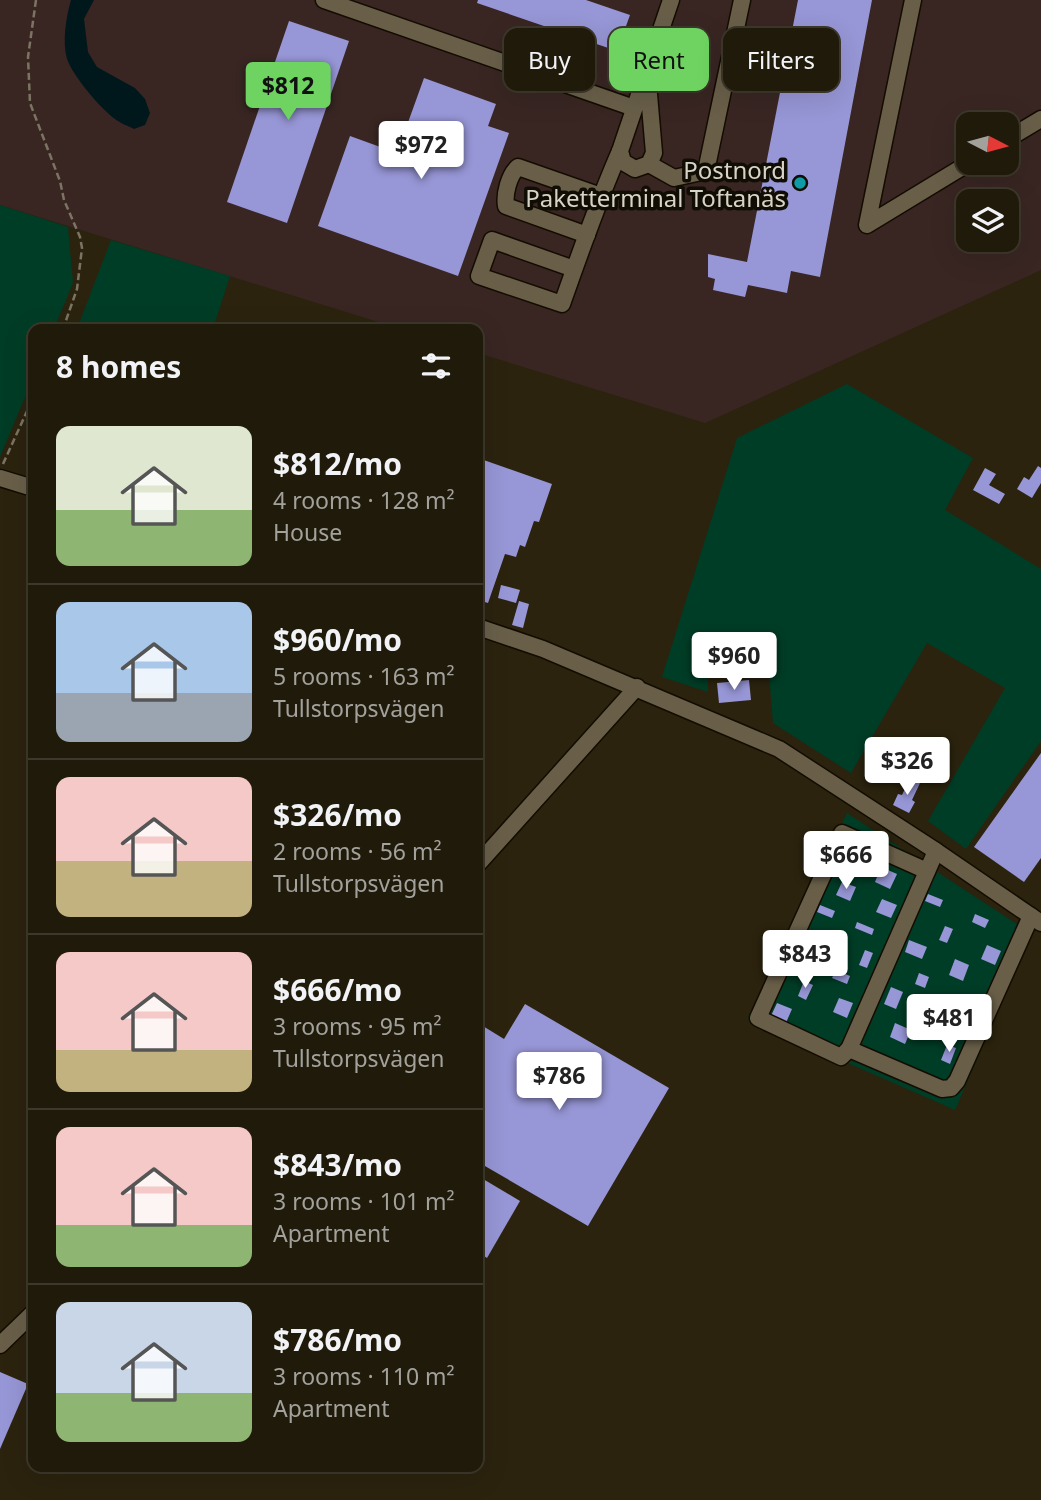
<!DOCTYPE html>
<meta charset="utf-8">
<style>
:root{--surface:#201a0a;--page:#2d2718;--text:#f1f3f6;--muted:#a2a19c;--line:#3d382b;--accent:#6ed360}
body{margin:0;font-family:"Noto Sans",sans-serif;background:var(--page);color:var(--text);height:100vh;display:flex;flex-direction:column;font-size:26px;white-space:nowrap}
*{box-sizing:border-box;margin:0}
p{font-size:23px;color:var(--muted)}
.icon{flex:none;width:38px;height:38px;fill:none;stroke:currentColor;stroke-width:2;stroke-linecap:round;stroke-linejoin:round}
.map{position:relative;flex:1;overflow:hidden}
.panel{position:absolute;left:28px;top:324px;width:455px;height:1148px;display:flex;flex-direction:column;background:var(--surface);border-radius:14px;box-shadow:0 7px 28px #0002,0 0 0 2px var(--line)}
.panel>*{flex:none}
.banner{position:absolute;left:504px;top:28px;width:430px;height:63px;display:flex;gap:14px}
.needle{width:46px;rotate:96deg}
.buttons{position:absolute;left:956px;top:112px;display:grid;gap:14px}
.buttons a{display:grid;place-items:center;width:63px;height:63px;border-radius:14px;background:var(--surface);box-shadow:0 7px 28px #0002,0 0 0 2px var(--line);font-size:35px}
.price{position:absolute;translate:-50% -60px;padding:0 16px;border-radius:7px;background:#fff;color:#222;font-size:23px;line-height:46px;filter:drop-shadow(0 2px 4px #0008)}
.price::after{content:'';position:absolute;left:50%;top:42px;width:21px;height:16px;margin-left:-10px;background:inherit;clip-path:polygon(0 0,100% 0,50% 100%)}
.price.selected{background:var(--accent);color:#111}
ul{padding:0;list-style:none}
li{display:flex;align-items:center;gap:21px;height:175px;padding:0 28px}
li+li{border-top:2px solid var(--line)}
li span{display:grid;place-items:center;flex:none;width:196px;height:140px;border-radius:14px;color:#555}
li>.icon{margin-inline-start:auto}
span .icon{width:84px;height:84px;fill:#fffc;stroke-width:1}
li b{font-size:30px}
h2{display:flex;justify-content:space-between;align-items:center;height:84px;padding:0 28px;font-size:30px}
.tag{padding:0 24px;border-radius:14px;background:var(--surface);box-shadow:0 7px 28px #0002,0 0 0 2px var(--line);font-size:24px;line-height:63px}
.tag.selected{background:var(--accent);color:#111}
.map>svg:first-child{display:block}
.industrial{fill:#392623;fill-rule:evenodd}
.green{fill:#003d26}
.water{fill:#00181c}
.building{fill:#9796d6}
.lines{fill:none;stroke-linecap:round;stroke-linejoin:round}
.minor-casing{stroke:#140c00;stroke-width:19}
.path{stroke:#7b7463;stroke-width:2.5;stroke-dasharray:7 3.5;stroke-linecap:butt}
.minor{stroke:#695f49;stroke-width:16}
.culture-dot{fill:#0f9aa8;stroke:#100d05;stroke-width:2.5}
.labels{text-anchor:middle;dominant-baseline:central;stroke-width:7;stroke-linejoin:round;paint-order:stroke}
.poi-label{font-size:24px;fill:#d8d3c6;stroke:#100d05;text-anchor:end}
</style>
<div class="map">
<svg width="1041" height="1500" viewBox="0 0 1041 1500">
<rect width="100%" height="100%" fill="#2b230e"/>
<!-- industrial -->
<path class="industrial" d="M0 0H1041V270L705 423 478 353V329H401L0 205ZM968 124H1006V163H968ZM968 201H1006V240H968Z"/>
<!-- green -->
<g class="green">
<polygon points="0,205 68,227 73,283 54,329 33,329 33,378 0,457"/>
<polygon points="111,240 230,276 213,329 77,329"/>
<polygon points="847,384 973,458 945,510 1041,569 1041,741 966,849 928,821 1005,688 927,643 851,773 773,723 766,636 707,644 708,692 662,677 737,438"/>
<polygon points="847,813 1032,934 955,1110 747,1019"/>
</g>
<!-- water -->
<path class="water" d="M71 0H94L84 19 88 52 97 67 135 88 145 99 150 113 145 125 134 129C128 126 120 123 115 119 100 108 73 76 67 59 62 42 66 17 71 0Z"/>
<!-- building -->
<g class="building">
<polygon points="478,0 586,0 630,15 617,51 477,3"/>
<polygon points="798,0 872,0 820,277 791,271 787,293 748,285 745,297 713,290 715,279 708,277 708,254 747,262"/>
<polygon points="289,21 349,41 287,223 227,202"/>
<polygon points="424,78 496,104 488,126 509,133 458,276 318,226 350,136 397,153"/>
<polygon points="478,458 552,484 539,522 534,521 525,547 520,545 516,557 505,554 488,603 478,600"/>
<polygon points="1038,466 1041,468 1041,483 1032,498 1017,489 1024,477 1029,480"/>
<polygon points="985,468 996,474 989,485 1005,494 999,504 973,490"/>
<polygon points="501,585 520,590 516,603 498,598"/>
<polygon points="519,601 529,604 523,628 512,625"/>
<polygon points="749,680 751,700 719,703 717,683"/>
<polygon points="892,753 916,765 909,779 885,767"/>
<polygon points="1041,753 1041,858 1024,882 974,847"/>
<polygon points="910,778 920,783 912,800 915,802 909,813 893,805 898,794 902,795"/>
<polygon points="842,850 859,857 854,872 836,864"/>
<polygon points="881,867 897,874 890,889 875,882"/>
<polygon points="842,882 856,887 850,901 836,895"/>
<polygon points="928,894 943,900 940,907 925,901"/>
<polygon points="882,899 897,905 891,918 876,912"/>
<polygon points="820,905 835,911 832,918 817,912"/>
<polygon points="975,914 989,920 985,928 972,922"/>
<polygon points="857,922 874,929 872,935 855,928"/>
<polygon points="945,926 953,929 947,943 939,940"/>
<polygon points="821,930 838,938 832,952 815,945"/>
<polygon points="909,940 927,947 922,959 905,952"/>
<polygon points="987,945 1001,951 995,965 981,959"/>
<polygon points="865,950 873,953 867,968 859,965"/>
<polygon points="798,954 813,960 810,968 795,961"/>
<polygon points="955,959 969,965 963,981 949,975"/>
<polygon points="836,970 850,976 847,984 832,978"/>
<polygon points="919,973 929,977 925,988 915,984"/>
<polygon points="804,981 813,985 806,1000 798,996"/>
<polygon points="891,987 903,992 896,1009 884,1004"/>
<polygon points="963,997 975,1001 970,1014 958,1009"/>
<polygon points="839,998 853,1003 847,1018 833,1012"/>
<polygon points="777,1003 792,1009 785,1025 770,1018"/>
<polygon points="525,1004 669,1088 588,1226 478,1162 478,1085 485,1072 478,1068 478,1023 504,1039"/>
<polygon points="936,1009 949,1014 944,1026 931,1020"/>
<polygon points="895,1023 911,1030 905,1044 890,1037"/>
<polygon points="947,1045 956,1048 950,1064 941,1060"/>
<polygon points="478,1176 520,1201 487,1258 478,1252"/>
<polygon points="0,1372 28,1384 0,1449"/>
</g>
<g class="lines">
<!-- minor casing -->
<g class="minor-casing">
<g id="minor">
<polyline points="324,0 634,108"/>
<polyline points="913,0 867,225 969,163"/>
<polyline points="647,71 654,153 649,164 635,169 623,162 620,151 671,0"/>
<polyline points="1006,140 1041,119"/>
<polyline points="649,164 674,178 706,171 742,0"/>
<path d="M587 235 506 206C504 194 509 175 518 167L601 196"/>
<path d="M574 269 492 240 479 276 562 304C580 253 598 201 620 151"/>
<polyline points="0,478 33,488"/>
<polyline points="478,627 543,649 779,749 936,851 1041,923"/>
<polyline points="936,851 849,1049 942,1089 951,1088 957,1081 1031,916"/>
<polyline points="478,864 637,687"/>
<polyline points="849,1049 841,1057 758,1018 842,833 927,871"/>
<polyline points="0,1345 33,1313"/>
</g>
</g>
<!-- path -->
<g class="path">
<polyline points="36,0 28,57 30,103 60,181 64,200 80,237 82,248 77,289 63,329"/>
<polyline points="3,464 33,398"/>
</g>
<!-- minor -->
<use href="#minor" class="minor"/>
</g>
<!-- markers -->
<circle class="culture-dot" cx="800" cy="183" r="7"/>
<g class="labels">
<!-- poi labels -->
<g class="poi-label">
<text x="786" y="169">Postnord<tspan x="786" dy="28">Paketterminal Toftanäs</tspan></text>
</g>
</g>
</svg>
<div class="buttons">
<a><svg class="needle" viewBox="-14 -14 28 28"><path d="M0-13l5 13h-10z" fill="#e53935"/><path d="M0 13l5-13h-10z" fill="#a2a19c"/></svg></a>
<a><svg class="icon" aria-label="layers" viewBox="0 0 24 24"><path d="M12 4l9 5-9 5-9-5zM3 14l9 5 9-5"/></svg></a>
</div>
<b class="price selected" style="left:288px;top:122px">$812</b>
<b class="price" style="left:421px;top:181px">$972</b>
<b class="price" style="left:734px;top:692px">$960</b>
<b class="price" style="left:907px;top:797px">$326</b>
<b class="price" style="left:846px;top:891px">$666</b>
<b class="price" style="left:805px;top:990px">$843</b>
<b class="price" style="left:949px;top:1054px">$481</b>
<b class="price" style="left:559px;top:1112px">$786</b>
<div class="banner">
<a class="tag">Buy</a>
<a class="tag selected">Rent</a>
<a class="tag">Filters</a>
</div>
<section class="panel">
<h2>8 homes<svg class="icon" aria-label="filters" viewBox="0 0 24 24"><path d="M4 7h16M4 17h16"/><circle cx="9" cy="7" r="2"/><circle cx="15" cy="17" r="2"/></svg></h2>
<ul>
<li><span style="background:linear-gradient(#dfe7d0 60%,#8fb573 0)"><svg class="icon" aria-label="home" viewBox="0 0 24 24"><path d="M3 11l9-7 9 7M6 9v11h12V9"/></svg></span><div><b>$812/mo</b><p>4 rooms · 128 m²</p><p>House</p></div></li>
<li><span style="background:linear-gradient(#a9c7e8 65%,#9aa5b1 0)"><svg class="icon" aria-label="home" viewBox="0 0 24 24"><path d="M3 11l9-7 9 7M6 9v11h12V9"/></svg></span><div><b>$960/mo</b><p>5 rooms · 163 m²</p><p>Tullstorpsvägen</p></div></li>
<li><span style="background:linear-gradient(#f6c9c9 60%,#c2b280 0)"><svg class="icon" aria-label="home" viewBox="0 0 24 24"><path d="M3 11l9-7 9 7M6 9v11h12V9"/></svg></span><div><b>$326/mo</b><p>2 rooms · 56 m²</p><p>Tullstorpsvägen</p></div></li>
<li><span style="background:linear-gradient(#f6c9c9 70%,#c2b280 0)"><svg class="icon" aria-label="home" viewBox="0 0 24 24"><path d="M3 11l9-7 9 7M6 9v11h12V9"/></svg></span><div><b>$666/mo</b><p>3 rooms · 95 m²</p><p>Tullstorpsvägen</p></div></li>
<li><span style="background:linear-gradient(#f6c9c9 70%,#8fb573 0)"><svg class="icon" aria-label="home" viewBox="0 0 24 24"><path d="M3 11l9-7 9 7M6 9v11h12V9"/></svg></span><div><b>$843/mo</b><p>3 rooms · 101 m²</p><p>Apartment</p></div></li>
<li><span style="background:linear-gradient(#c9d6e8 65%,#8fb573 0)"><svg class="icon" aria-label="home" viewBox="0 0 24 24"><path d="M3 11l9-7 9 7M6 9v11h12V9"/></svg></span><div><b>$786/mo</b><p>3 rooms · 110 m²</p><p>Apartment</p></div></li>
</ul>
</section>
</div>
